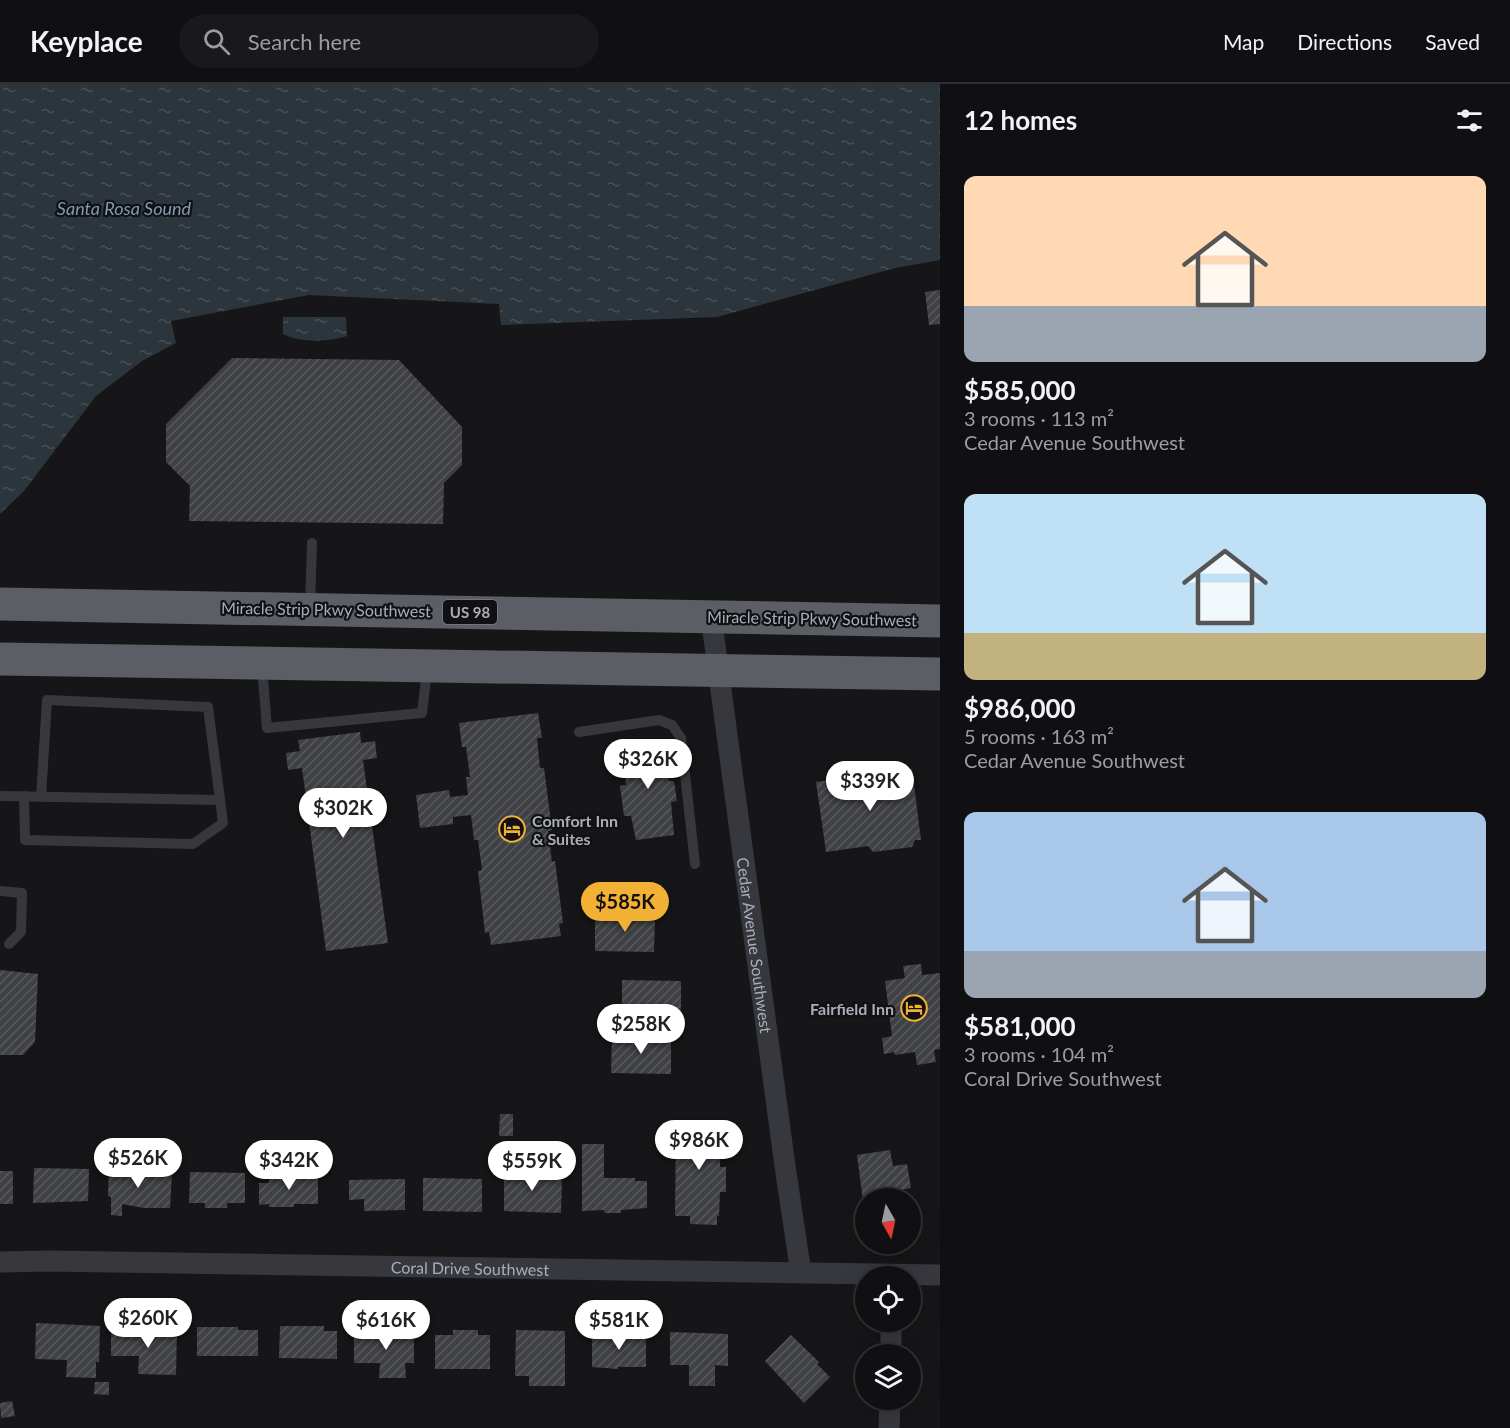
<!DOCTYPE html>
<meta charset="utf-8">
<style>
:root{--surface:#101012;--page:#19191b;--text:#f1f3f6;--muted:#9c9d9f;--line:#303032;--accent:#f2b134}
body{margin:0;font-family:Lato,sans-serif;background:var(--page);color:var(--text);height:100vh;display:flex;flex-direction:column;font-size:22px;white-space:nowrap}
*{box-sizing:border-box;margin:0}
p{font-size:20px;color:var(--muted)}
.icon{flex:none;width:33px;height:33px;fill:none;stroke:currentColor;stroke-width:2;stroke-linecap:round;stroke-linejoin:round}
.map{position:relative;flex:1;overflow:hidden}
.drawer{display:flex;flex-direction:column;background:var(--surface);width:570px}
.drawer>*{flex:none}
.needle{width:39px;rotate:171deg}
.controls{position:absolute;left:855px;top:1104px;display:grid;gap:12px}
.controls a{display:grid;place-items:center;width:66px;height:66px;border-radius:50%;background:var(--surface);box-shadow:0 6px 24px #0002,0 0 0 2px var(--line);font-size:30px}
.price{position:absolute;translate:-50% -51px;padding:0 14px;border-radius:21px;background:#fff;color:#222;font-size:20px;line-height:39px;filter:drop-shadow(0 2px 3px #0008)}
.price::after{content:'';position:absolute;left:50%;top:36px;width:18px;height:14px;margin-left:-9px;background:inherit;clip-path:polygon(0 0,100% 0,50% 100%)}
.price.active{background:var(--accent);color:#111}
ul{padding:0;list-style:none}
li{display:grid;align-content:center;gap:12px;height:318px;padding:0 24px}
li span{display:grid;place-items:center;height:186px;border-radius:12px;color:#555}
li>.icon{margin-inline-start:auto}
span .icon{width:108px;height:108px;fill:#fffc;stroke-width:1}
li b{font-size:26px}
h2{display:flex;justify-content:space-between;align-items:center;height:72px;padding:0 24px;font-size:26px}
header{display:flex;align-items:center;gap:36px;box-sizing:border-box;height:84px;padding:0 30px;background:var(--surface);border-bottom:2px solid var(--line)}
header strong{font-size:28px}
nav{display:flex;gap:33px;margin-inline-start:auto;font-size:21px}
.search{width:420px;height:54px;background:var(--page);display:flex;align-items:center;gap:15px;box-sizing:border-box;padding:0 21px;border-radius:33px;color:var(--muted);font-size:22px}
main{display:flex;flex:1;min-height:0}
.map>svg:first-child{display:block}
.water{fill:url(#water-ripples)}
.building{fill:url(#building-hatch)}
.lines{fill:none;stroke-linecap:round;stroke-linejoin:round}
.service{stroke:#37383d;stroke-width:10}
.minor{stroke:#37383d;stroke-width:21}
.trunk{stroke:#5b5e65;stroke-width:33}
.labels{text-anchor:middle;dominant-baseline:central;stroke-width:4.5;stroke-linejoin:round;paint-order:stroke}
.shield{fill:#111113;stroke:#7b7e86;stroke-width:1.5}
.shield-label{font-size:15px;font-weight:bold;fill:#a8adb8}
.street-label{font-size:16px;fill:#a8adb8;stroke:#111113}
.poi-label{font-size:16px;font-weight:bold;fill:#a8adb8;stroke:#111113;text-anchor:start}
.water-label{font-size:18px;font-style:italic;fill:#7f9bb3;stroke:#111113}
</style>
<header>
<strong>Keyplace</strong>
<div class="search"><svg class="icon" aria-label="search" viewBox="0 0 24 24"><circle cx="10" cy="10" r="6"/><path d="M15 15l6 6"/></svg>Search here</div>
<nav><a>Map</a><a>Directions</a><a>Saved</a></nav>
</header>
<main>
<div class="map">
<svg width="940" height="1344" viewBox="0 0 940 1344">
<defs>
<pattern id="water-ripples" width="26" height="14" patternUnits="userSpaceOnUse" patternTransform="scale(1.5)"><rect width="26" height="14" fill="#2c353c"/><path d="M2 4q2-2 4 0t4 0M15 11q2-2 4 0t4 0" fill="none" stroke="#485056"/></pattern>
<pattern id="building-hatch" width="6" height="6" patternUnits="userSpaceOnUse" patternTransform="scale(1.5)"><rect width="6" height="6" fill="#404145"/><path d="M-1 1l2-2M0 6l6-6M5 7l2-2" fill="none" stroke="#595a5e"/></pattern>
</defs>
<rect width="100%" height="100%" fill="#161618"/>
<!-- water -->
<g class="water">
<polygon points="0,0 940,0 940,176 895,184 717,233 501,241 499,220 309,211 171,237 176,259 142,277 96,312 24,407 0,430"/>
<path d="M283 233H346L347 252C329 258 300 259 283 250Z"/>
</g>
<!-- building -->
<g class="building">
<polygon points="940,206 940,240 929,241 925,208"/>
<polygon points="232,274 399,276 462,343 462,381 444,399 443,440 189,437 190,402 166,378 166,340"/>
<polygon points="538,629 542,654 537,654 540,684 544,684 552,746 548,747 552,778 555,777 563,839 559,840 561,852 491,861 489,848 485,849 478,787 482,786 478,756 474,756 471,731 453,733 453,740 420,744 416,711 449,706 450,713 468,711 466,693 470,693 466,663 462,663 459,639"/>
<polygon points="360,648 361,659 375,657 377,674 363,676 388,859 326,867 302,684 288,686 286,669 300,667 298,656"/>
<polygon points="663,656 669,697 674,697 677,717 671,718 674,751 636,756 631,732 624,732 620,702 626,701 623,661"/>
<polygon points="912,685 921,756 915,756 912,763 873,768 868,762 826,768 816,698"/>
<polygon points="595,829 655,831 654,868 595,867"/>
<polygon points="921,880 922,891 940,889 940,965 934,966 936,978 917,981 915,968 895,971 894,968 884,970 882,954 892,952 885,897 905,894 903,882"/>
<polygon points="0,886 38,890 35,958 23,971 0,971"/>
<polygon points="622,896 681,897 681,935 622,934"/>
<polygon points="612,951 671,952 671,990 611,989"/>
<polygon points="500,1030 513,1030 513,1052 499,1052"/>
<polygon points="676,1036 721,1036 720,1083 726,1083 726,1108 720,1108 719,1132 717,1132 717,1141 690,1140 690,1132 675,1132"/>
<polygon points="582,1060 604,1060 604,1094 635,1094 635,1097 647,1097 647,1124 621,1126 621,1129 605,1129 604,1126 582,1127"/>
<polygon points="890,1066 893,1082 907,1080 911,1104 896,1107 897,1114 866,1114 864,1124 857,1071"/>
<polygon points="521,1077 540,1077 539,1096 562,1096 561,1129 504,1127 504,1095 521,1095"/>
<polygon points="109,1079 126,1080 125,1089 172,1090 170,1124 144,1124 122,1120 122,1132 111,1131 111,1113 108,1112"/>
<polygon points="34,1084 89,1085 88,1117 33,1119"/>
<rect x="0" y="1087" width="13" height="33"/>
<polygon points="190,1088 245,1089 245,1119 227,1119 227,1124 205,1124 205,1119 189,1119"/>
<polygon points="318,1091 318,1120 294,1120 294,1123 269,1123 269,1120 259,1121 259,1099 269,1099 269,1092"/>
<polygon points="423,1094 482,1095 482,1128 423,1127"/>
<polygon points="405,1095 405,1126 364,1127 364,1115 349,1116 349,1096"/>
<polygon points="36,1239 100,1242 99,1278 96,1278 96,1294 66,1293 67,1276 35,1275"/>
<polygon points="280,1242 324,1242 324,1247 337,1247 337,1275 279,1274"/>
<polygon points="197,1243 238,1243 238,1246 258,1246 258,1272 197,1272"/>
<polygon points="111,1245 177,1246 176,1291 138,1290 139,1272 111,1272"/>
<polygon points="386,1245 414,1245 414,1279 405,1279 406,1294 379,1294 380,1279 354,1279 354,1249 386,1249"/>
<polygon points="453,1246 478,1246 478,1251 490,1251 490,1285 435,1285 435,1251 453,1251"/>
<polygon points="516,1246 565,1247 565,1302 529,1302 529,1292 515,1292"/>
<polygon points="608,1248 624,1248 624,1251 646,1251 646,1283 618,1283 618,1285 592,1283 592,1251 608,1251"/>
<polygon points="670,1248 728,1250 728,1282 715,1281 715,1302 689,1302 689,1281 670,1281"/>
<polygon points="791,1251 819,1278 817,1280 830,1293 804,1319 765,1277"/>
<polygon points="95,1298 109,1298 109,1311 94,1310"/>
<polygon points="12,1317 15,1332 1,1334 0,1319"/>
</g>
<g class="lines">
<!-- service -->
<g class="service">
<polyline points="310,522 312,459"/>
<polyline points="262,583 267,644 422,629 427,586"/>
<polyline points="579,648 659,636 672,641 681,654 695,780"/>
<polyline points="0,712 220,716"/>
<polyline points="24,712 25,756 193,760 223,739 208,623 47,616 41,713"/>
<polyline points="0,807 22,809 21,848 9,860"/>
</g>
<!-- minor -->
<g class="minor">
<path id="s1" d="M711 532 785 1082 801 1189"/>
<path id="s2" d="M0 1178 49 1177 940 1191"/>
<polyline points="891,1270 891,1238"/>
<polyline points="889,1344 890,1316"/>
</g>
<!-- trunk -->
<g class="trunk">
<polyline points="0,520 940,537"/>
<polyline points="0,575 940,590"/>
</g>
</g>
<!-- icons -->
<defs>
<g id="hotel-ring" transform="scale(1.35)"><circle r="9.5" fill="#111113" stroke="#f2b134" stroke-width="1.5"/><path d="M-6-4.5h1.5V1H6V5H4.5V3h-9V5H-6ZM-4 0a1.8 1.8 0 1 1 3.6 0ZM.5 0V-2.5h3Q6-2.5 6 0Z" fill="#f2b134"/></g>
</defs>
<g fill-rule="evenodd">
<use href="#hotel-ring" x="512" y="745"/>
<use href="#hotel-ring" x="914" y="924"/>
</g>
<g class="labels">
<!-- shield labels -->
<rect class="shield" x="443" y="516" width="54" height="24" rx="4.5"/>
<g class="shield-label">
<text x="470" y="528">US 98</text>
</g>
<!-- street labels -->
<g class="street-label">
<text transform="translate(326 525) rotate(1)">Miracle Strip Pkwy Southwest</text>
<text transform="translate(812 534) rotate(1)">Miracle Strip Pkwy Southwest</text>
<text stroke="none"><textPath href="#s1" startOffset="332">Cedar Avenue Southwest</textPath></text>
<text stroke="none"><textPath href="#s2" startOffset="470">Coral Drive Southwest</textPath></text>
</g>
<!-- poi labels -->
<g class="poi-label">
<text x="532" y="736">Comfort Inn<tspan x="532" dy="18">&amp; Suites</tspan></text>
<text x="894" y="924" text-anchor="end">Fairfield Inn</text>
</g>
<!-- water labels -->
<g class="water-label">
<text x="124" y="124">Santa Rosa Sound</text>
</g>
</g>
</svg>
<div class="controls">
<a><svg class="needle" viewBox="-14 -14 28 28"><path d="M0-13l5 13h-10z" fill="#e53935"/><path d="M0 13l5-13h-10z" fill="#9c9d9f"/></svg></a>
<a><svg class="icon" aria-label="locate" viewBox="0 0 24 24"><circle cx="12" cy="12" r="6"/><path d="M12 2v4M12 18v4M2 12h4M18 12h4"/></svg></a>
<a><svg class="icon" aria-label="layers" viewBox="0 0 24 24"><path d="M12 4l9 5-9 5-9-5zM3 14l9 5 9-5"/></svg></a>
</div>
<b class="price" style="left:648px;top:706px">$326K</b>
<b class="price" style="left:870px;top:728px">$339K</b>
<b class="price" style="left:343px;top:755px">$302K</b>
<b class="price active" style="left:625px;top:849px">$585K</b>
<b class="price" style="left:641px;top:971px">$258K</b>
<b class="price" style="left:699px;top:1087px">$986K</b>
<b class="price" style="left:138px;top:1105px">$526K</b>
<b class="price" style="left:289px;top:1107px">$342K</b>
<b class="price" style="left:532px;top:1108px">$559K</b>
<b class="price" style="left:148px;top:1265px">$260K</b>
<b class="price" style="left:386px;top:1267px">$616K</b>
<b class="price" style="left:619px;top:1267px">$581K</b>
</div>
<section class="drawer">
<h2>12 homes<svg class="icon" aria-label="filters" viewBox="0 0 24 24"><path d="M4 7h16M4 17h16"/><circle cx="9" cy="7" r="2"/><circle cx="15" cy="17" r="2"/></svg></h2>
<ul>
<li><span style="background:linear-gradient(#ffd9b3 70%,#9aa5b1 0)"><svg class="icon" aria-label="home" viewBox="0 0 24 24"><path d="M3 11l9-7 9 7M6 9v11h12V9"/></svg></span><div><b>$585,000</b><p>3 rooms · 113 m²</p><p>Cedar Avenue Southwest</p></div></li>
<li><span style="background:linear-gradient(#bfe0f5 75%,#c2b280 0)"><svg class="icon" aria-label="home" viewBox="0 0 24 24"><path d="M3 11l9-7 9 7M6 9v11h12V9"/></svg></span><div><b>$986,000</b><p>5 rooms · 163 m²</p><p>Cedar Avenue Southwest</p></div></li>
<li><span style="background:linear-gradient(#a9c7e8 75%,#9aa5b1 0)"><svg class="icon" aria-label="home" viewBox="0 0 24 24"><path d="M3 11l9-7 9 7M6 9v11h12V9"/></svg></span><div><b>$581,000</b><p>3 rooms · 104 m²</p><p>Coral Drive Southwest</p></div></li>
</ul>
</section>
</main>
